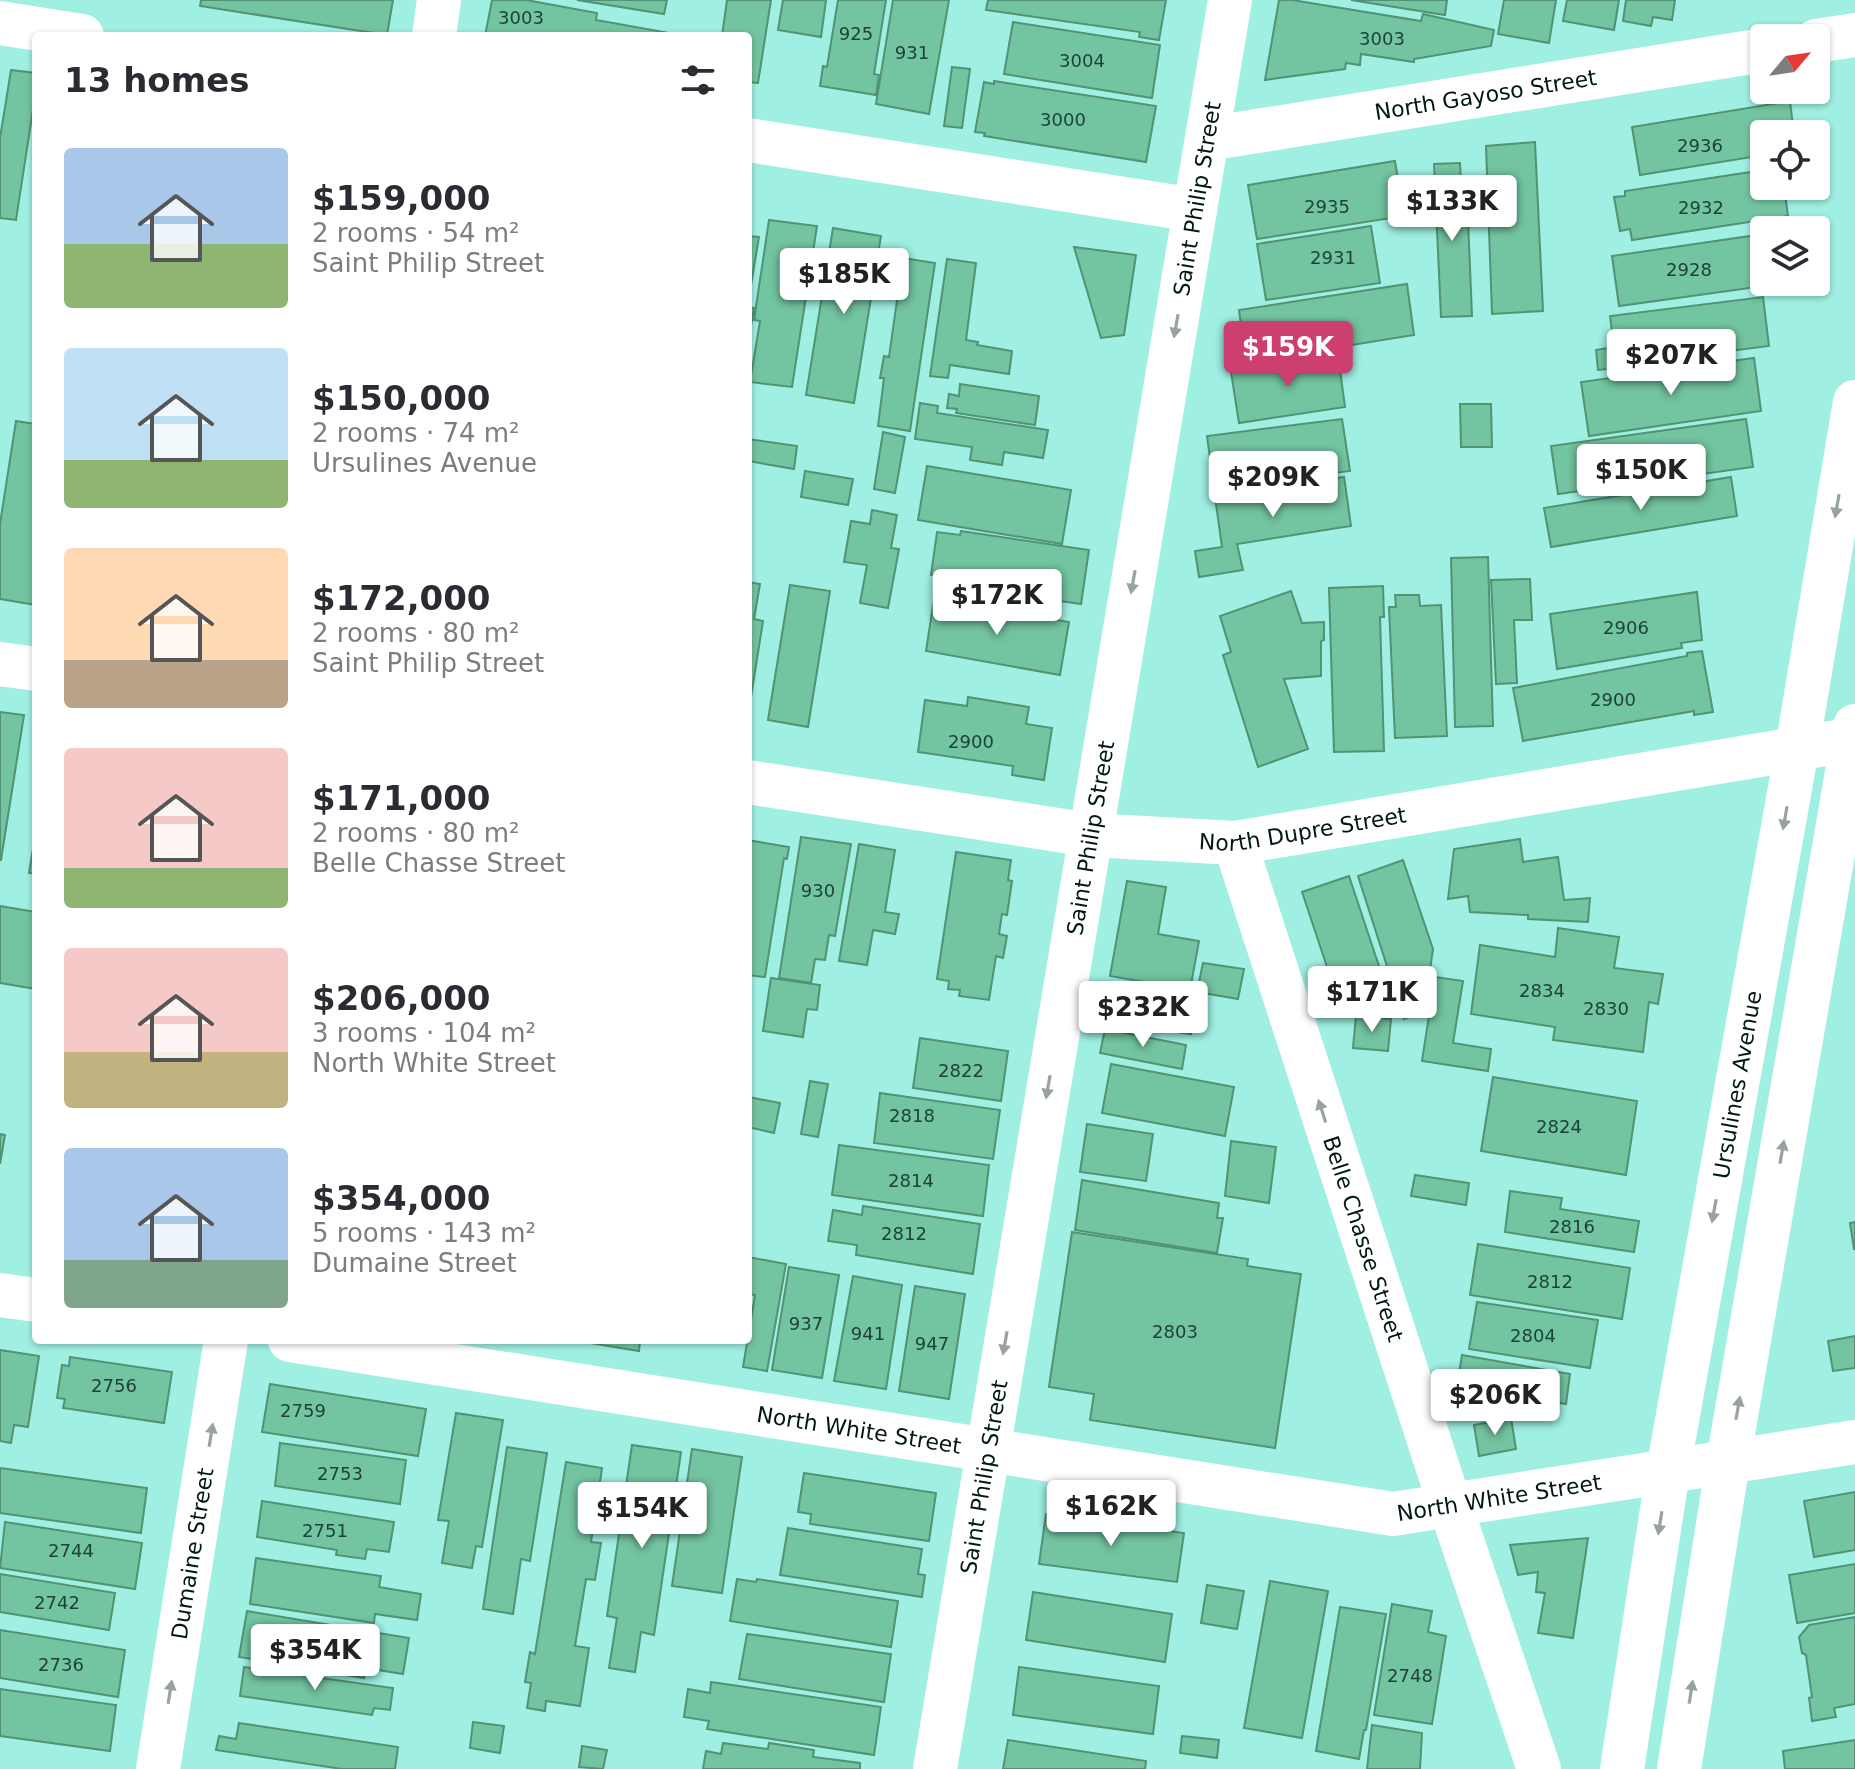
<!DOCTYPE html>
<meta charset="utf-8">
<style>
:root{--surface:#fff;--page:#f2f2f3;--text:#2b2b33;--muted:#7c7c81;--accent:#cc3f70}
body{margin:0;font-family:"DejaVu Sans",sans-serif;background:var(--page);color:var(--text);height:100vh;display:flex;flex-direction:column;font-size:30px;white-space:nowrap}
*{box-sizing:border-box;margin:0}
p{font-size:26px;color:var(--muted)}
.icon{flex:none;width:44px;height:44px;fill:none;stroke:currentColor;stroke-width:2;stroke-linecap:round;stroke-linejoin:round}
.map{position:relative;flex:1;overflow:hidden}
.sheet{position:absolute;left:32px;top:32px;width:720px;height:1312px;display:flex;flex-direction:column;background:var(--surface);border-radius:8px;box-shadow:0 2px 6px #0004}
.sheet>*{flex:none}
.needle{width:52px;rotate:61deg}
.fabs{position:absolute;left:1750px;top:24px;display:grid;gap:16px}
.fabs a{display:grid;place-items:center;width:80px;height:80px;border-radius:8px;background:var(--surface);box-shadow:0 2px 6px #0004;font-size:40px}
.price{position:absolute;translate:-50% -68px;padding:0 18px;border-radius:8px;background:#fff;color:#222;font-size:26px;line-height:52px;filter:drop-shadow(0 2px 4px #0008)}
.price::after{content:'';position:absolute;left:50%;top:48px;width:24px;height:18px;margin-left:-12px;background:inherit;clip-path:polygon(0 0,100% 0,50% 100%)}
.price.on{background:var(--accent);color:#fff}
ul{padding:0;list-style:none}
li{display:flex;align-items:center;gap:24px;height:200px;padding:0 32px}
li span{display:grid;place-items:center;flex:none;width:224px;height:160px;border-radius:8px;color:#555}
li>.icon{margin-inline-start:auto}
span .icon{width:96px;height:96px;fill:#fffc;stroke-width:1}
li b{font-size:34px}
h2{display:flex;justify-content:space-between;align-items:center;height:96px;padding:0 32px;font-size:34px}
.map>svg:first-child{display:block}
.building{fill:#73c4a0;stroke:#529275;stroke-width:2}
.lines{fill:none;stroke-linecap:round;stroke-linejoin:round}
.minor{stroke:#fff;stroke-width:44}
.oneway{fill:#99a2a1}
.labels{text-anchor:middle;dominant-baseline:central;stroke-width:8;stroke-linejoin:round;paint-order:stroke}
.number-label{font-size:18px;fill:#1d4237}
.street-label{font-size:22px;fill:#001714;stroke:#acfcf0}
</style>
<div class="map">
<svg width="1855" height="1769" viewBox="0 0 1855 1769">
<rect width="100%" height="100%" fill="#9fefe2"/>
<!-- building -->
<g class="building">
<polygon points="201,0 393,0 387,35 200,6"/>
<polygon points="492,0 526,0 597,13 596,20 675,34 675,36 485,36"/>
<polygon points="577,0 667,0 664,14"/>
<polygon points="727,0 771,0 758,83 748,82 748,36 722,36"/>
<polygon points="783,0 826,0 821,37 778,30"/>
<polygon points="838,0 886,0 874,74 879,75 876,95 820,86 823,66 827,67"/>
<polygon points="893,0 949,0 929,114 876,104"/>
<polygon points="988,0 1166,0 1159,40 1139,37 1140,32 986,10"/>
<polygon points="1279,0 1292,0 1421,21 1423,14 1494,30 1491,46 1414,59 1414,62 1361,54 1360,65 1346,63 1345,69 1265,80"/>
<polygon points="1351,0 1447,0 1445,15"/>
<polygon points="1504,0 1556,0 1549,43 1498,34"/>
<polygon points="1567,0 1619,0 1614,30 1563,21"/>
<polygon points="1626,0 1675,0 1672,20 1653,17 1651,26 1623,21"/>
<polygon points="1013,22 1160,45 1152,98 1004,74"/>
<polygon points="952,67 970,69 962,128 944,126"/>
<polygon points="11,70 36,73 36,90 16,220 0,218 0,138"/>
<polygon points="994,81 1156,106 1146,162 984,136 985,133 975,132 984,82 994,84"/>
<polygon points="1790,101 1794,134 1764,134 1764,155 1640,175 1632,127"/>
<polygon points="1535,142 1543,311 1492,314 1486,146"/>
<polygon points="1395,161 1404,216 1257,239 1248,185"/>
<polygon points="1460,163 1463,219 1468,219 1472,316 1441,317 1434,164"/>
<polygon points="1764,170 1764,186 1784,186 1788,216 1632,240 1630,229 1620,231 1614,197 1625,196 1625,191"/>
<polygon points="769,220 817,226 792,387 750,382 760,321 754,320"/>
<polygon points="1371,226 1380,283 1266,300 1257,244"/>
<polygon points="833,228 881,236 854,403 806,395"/>
<polygon points="1764,234 1764,282 1779,282 1779,284 1619,306 1612,256"/>
<polygon points="748,236 759,237 748,303"/>
<polygon points="1074,247 1136,255 1124,335 1101,338"/>
<polygon points="903,258 935,263 910,431 878,426 884,378 880,378 884,356 889,357"/>
<polygon points="947,259 976,263 966,340 978,342 977,345 1012,351 1009,374 950,365 948,378 930,376"/>
<polygon points="1407,284 1414,335 1246,362 1239,310"/>
<polygon points="1763,297 1769,346 1628,364 1628,367 1598,370 1596,350 1614,347 1610,316"/>
<polygon points="748,307 754,308 748,344"/>
<polygon points="1338,355 1345,407 1239,423 1231,372"/>
<polygon points="1754,358 1761,411 1589,436 1581,382"/>
<polygon points="960,384 1039,396 1035,425 956,413 957,409 947,408 949,394 959,396"/>
<polygon points="920,403 938,406 937,413 1048,430 1043,458 1004,452 1002,465 970,460 972,447 915,439"/>
<polygon points="1460,404 1491,404 1492,447 1461,447"/>
<polygon points="1342,419 1350,471 1214,488 1207,436"/>
<polygon points="1746,419 1753,467 1558,494 1551,446"/>
<polygon points="16,421 36,424 36,605 0,599 0,524"/>
<polygon points="883,432 905,437 895,493 874,489"/>
<polygon points="748,439 797,446 794,469 748,461"/>
<polygon points="927,466 1071,490 1062,544 918,520"/>
<polygon points="805,471 853,479 848,505 801,497"/>
<polygon points="1344,477 1351,526 1237,544 1243,570 1199,577 1195,551 1222,547 1215,497"/>
<polygon points="1731,477 1737,516 1551,547 1544,508"/>
<polygon points="872,510 897,515 891,548 899,549 888,608 860,603 867,565 844,562 851,521 870,524"/>
<polygon points="961,531 1089,550 1081,604 952,585 953,578 931,575 937,532 960,535"/>
<polygon points="1488,557 1493,726 1455,727 1451,558"/>
<polygon points="1530,579 1532,620 1514,620 1517,683 1496,684 1491,580"/>
<polygon points="748,582 760,584 754,619 763,621 748,716"/>
<polygon points="790,585 830,591 808,727 768,720"/>
<polygon points="1383,586 1384,617 1380,617 1384,751 1334,752 1329,588"/>
<polygon points="1291,591 1302,623 1324,622 1324,640 1321,641 1321,676 1284,679 1308,749 1258,767 1223,655 1231,652 1220,616"/>
<polygon points="1697,592 1702,640 1681,643 1682,648 1557,669 1550,614"/>
<polygon points="1395,595 1419,595 1420,606 1441,605 1447,736 1395,738 1389,607 1396,607"/>
<polygon points="934,599 1069,622 1060,675 926,651"/>
<polygon points="1702,651 1713,712 1694,715 1694,711 1523,741 1513,688 1687,656 1687,653"/>
<polygon points="968,697 1029,707 1026,724 1052,728 1044,780 1012,775 1013,766 918,752 925,700 967,706"/>
<polygon points="0,712 24,715 1,860 0,860"/>
<polygon points="36,831 36,874 29,873"/>
<polygon points="801,837 851,844 835,936 829,935 825,960 815,959 811,983 779,978"/>
<polygon points="1520,839 1523,862 1558,857 1564,900 1590,898 1588,922 1528,919 1528,915 1470,912 1468,896 1448,899 1454,849"/>
<polygon points="748,840 789,847 787,859 784,858 765,977 748,975"/>
<polygon points="859,844 895,850 885,912 899,914 895,934 873,930 867,965 839,961"/>
<polygon points="956,852 1011,860 1008,880 1012,881 1007,915 1002,914 999,934 1007,936 1003,958 996,956 989,1000 959,996 960,990 948,989 949,981 937,979"/>
<polygon points="1403,860 1433,949 1430,970 1424,971 1418,1014 1404,1019 1358,876"/>
<polygon points="1349,876 1385,984 1338,1000 1302,892"/>
<polygon points="1127,881 1166,887 1158,934 1199,941 1190,990 1110,976"/>
<polygon points="0,906 36,912 36,989 0,983"/>
<polygon points="1558,928 1619,937 1614,968 1663,974 1658,1004 1649,1002 1643,1052 1553,1040 1555,1027 1471,1014 1480,945 1555,957"/>
<polygon points="1203,963 1244,969 1238,999 1197,992"/>
<polygon points="1435,977 1463,981 1453,1043 1491,1049 1488,1071 1422,1061"/>
<polygon points="771,978 820,985 817,1010 807,1009 803,1037 763,1031"/>
<polygon points="1104,993 1165,1003 1166,995 1196,999 1191,1034 1100,1020"/>
<polygon points="1356,1016 1391,1019 1388,1051 1353,1048"/>
<polygon points="1105,1029 1186,1045 1182,1069 1100,1053"/>
<polygon points="920,1038 1008,1051 1001,1101 913,1088"/>
<polygon points="1111,1064 1234,1087 1225,1136 1102,1113"/>
<polygon points="1493,1077 1637,1101 1626,1175 1481,1151"/>
<polygon points="810,1081 828,1084 818,1137 801,1134"/>
<polygon points="880,1093 1000,1110 993,1159 874,1143"/>
<polygon points="749,1097 780,1103 774,1133 748,1127"/>
<polygon points="1087,1124 1153,1134 1146,1181 1080,1172"/>
<polygon points="0,1134 5,1135 0,1164"/>
<polygon points="1231,1141 1276,1147 1269,1203 1225,1196"/>
<polygon points="839,1145 989,1165 983,1216 832,1195"/>
<polygon points="1415,1175 1469,1183 1466,1205 1411,1196"/>
<polygon points="1082,1180 1219,1203 1217,1218 1223,1218 1217,1253 1075,1230"/>
<polygon points="1510,1191 1562,1198 1560,1209 1639,1221 1634,1252 1505,1232"/>
<polygon points="863,1206 980,1224 973,1274 856,1255 857,1245 828,1241 833,1210 862,1215"/>
<polygon points="1855,1222 1855,1249 1854,1249 1850,1223"/>
<polygon points="1072,1232 1248,1259 1247,1266 1301,1274 1275,1448 1090,1420 1094,1394 1049,1387"/>
<polygon points="1478,1244 1630,1268 1622,1319 1470,1295"/>
<polygon points="748,1257 786,1264 767,1371 743,1367 755,1295 748,1294"/>
<polygon points="789,1267 839,1275 822,1378 772,1370"/>
<polygon points="853,1276 902,1285 886,1389 834,1381"/>
<polygon points="915,1286 965,1294 949,1399 899,1391"/>
<polygon points="1477,1302 1598,1320 1590,1368 1469,1349"/>
<polygon points="1855,1336 1855,1368 1833,1371 1828,1341"/>
<polygon points="590,1340 640,1340 639,1351 590,1343"/>
<polygon points="0,1350 39,1356 28,1427 14,1425 11,1443 0,1441"/>
<polygon points="1462,1355 1570,1374 1566,1404 1492,1392 1489,1415 1466,1411 1458,1379"/>
<polygon points="70,1357 172,1372 164,1423 63,1408 65,1399 57,1398 62,1365 69,1366"/>
<polygon points="270,1384 426,1409 418,1456 262,1432"/>
<polygon points="456,1413 503,1420 482,1547 476,1546 472,1568 442,1563 449,1521 438,1520"/>
<polygon points="1511,1418 1516,1449 1479,1456 1474,1425"/>
<polygon points="280,1443 406,1460 400,1504 275,1486"/>
<polygon points="632,1445 681,1452 654,1635 641,1632 635,1672 609,1668 617,1618 607,1616"/>
<polygon points="507,1447 547,1453 530,1561 521,1559 513,1614 483,1609"/>
<polygon points="692,1449 742,1457 722,1593 672,1586"/>
<polygon points="566,1462 602,1468 591,1542 601,1543 595,1580 586,1579 575,1646 589,1648 580,1706 546,1701 545,1711 527,1708 531,1683 525,1682 530,1652 535,1654"/>
<polygon points="0,1468 147,1488 141,1533 0,1513"/>
<polygon points="804,1473 936,1493 929,1541 810,1524 811,1514 798,1512"/>
<polygon points="1855,1492 1855,1550 1814,1557 1804,1501"/>
<polygon points="262,1501 394,1522 389,1552 367,1549 365,1559 336,1555 337,1550 257,1537"/>
<polygon points="1046,1514 1184,1533 1177,1582 1039,1564"/>
<polygon points="5,1522 142,1543 135,1589 0,1568"/>
<polygon points="788,1528 922,1549 918,1574 925,1575 922,1597 780,1575"/>
<polygon points="1588,1538 1573,1638 1538,1633 1545,1593 1536,1592 1538,1572 1518,1575 1510,1545"/>
<polygon points="256,1558 381,1576 379,1587 421,1594 417,1620 375,1614 374,1623 250,1604"/>
<polygon points="1855,1564 1855,1613 1797,1623 1789,1575"/>
<polygon points="0,1574 115,1593 109,1630 0,1612"/>
<polygon points="737,1579 756,1582 757,1579 898,1601 891,1647 730,1621"/>
<polygon points="1270,1581 1328,1591 1302,1738 1244,1728"/>
<polygon points="1207,1585 1244,1591 1237,1629 1201,1623"/>
<polygon points="1033,1592 1172,1614 1165,1662 1026,1640"/>
<polygon points="1392,1604 1432,1611 1428,1632 1446,1636 1432,1724 1374,1715"/>
<polygon points="1340,1607 1386,1614 1366,1730 1364,1730 1359,1759 1316,1751"/>
<polygon points="247,1611 409,1638 403,1674 366,1668 364,1678 239,1657"/>
<polygon points="1855,1617 1855,1704 1834,1708 1836,1717 1812,1721 1809,1698 1812,1697 1806,1655 1802,1653 1799,1637 1809,1625"/>
<polygon points="0,1630 125,1650 118,1697 0,1678"/>
<polygon points="747,1634 891,1654 884,1702 739,1679"/>
<polygon points="244,1667 393,1688 390,1710 374,1708 372,1715 240,1696"/>
<polygon points="1019,1667 1159,1686 1153,1734 1013,1715"/>
<polygon points="711,1682 881,1707 874,1755 707,1729 709,1721 684,1717 688,1689 710,1693"/>
<polygon points="0,1689 116,1705 110,1751 0,1736"/>
<polygon points="473,1722 504,1726 500,1753 470,1748"/>
<polygon points="239,1723 398,1747 395,1769 342,1769 216,1750 219,1736 236,1739"/>
<polygon points="1372,1725 1422,1733 1420,1769 1367,1769"/>
<polygon points="1182,1736 1219,1740 1217,1758 1180,1753"/>
<polygon points="1008,1740 1146,1761 1145,1769 1003,1769"/>
<polygon points="1855,1740 1855,1769 1785,1769 1783,1751"/>
<polygon points="723,1743 768,1749 769,1743 814,1750 813,1757 860,1763 860,1769 703,1769 706,1751 721,1754"/>
<polygon points="582,1746 607,1750 603,1769 579,1767"/>
</g>
<g class="lines">
<!-- minor -->
<g class="minor">
<polyline points="0,23 82,36"/>
<polyline points="434,36 439,0"/>
<polyline points="1816,41 1855,35"/>
<path id="s1" d="M1207 139 1764 50"/>
<polyline points="748,140 1195,210"/>
<polyline points="0,664 36,669"/>
<path id="s2" d="M748 782 1090 835 1235 843 1855 739"/>
<path id="s3" d="M1235 843 1450 1505 1539 1769"/>
<polyline points="0,1295 36,1300"/>
<path id="s4" d="M290 1340 1393 1514 1855 1442"/>
<path id="s5" d="M158 1769 226 1340"/>
<path id="s6" d="M935 1769 1230 0"/>
<path id="s7" d="M1622 1769 1668 1471 1797 749 1855 402"/>
<polyline points="1679,1769 1728,1462 1855,726"/>
</g>
</g>
<!-- one-way arrows -->
<defs><path id="oneway-solid" d="M-6-.8H1V-3.2L6.5 0L1 3.2V.8H-6Z" transform="scale(2)"/></defs>
<g class="oneway">
<use href="#oneway-solid" transform="translate(1176 326) rotate(100)"/>
<use href="#oneway-solid" transform="translate(1837 506) rotate(100)"/>
<use href="#oneway-solid" transform="translate(1133 582) rotate(100)"/>
<use href="#oneway-solid" transform="translate(1785 818) rotate(100)"/>
<use href="#oneway-solid" transform="translate(1048 1087) rotate(100)"/>
<use href="#oneway-solid" transform="translate(1322 1111) rotate(-108)"/>
<use href="#oneway-solid" transform="translate(1782 1152) rotate(-80)"/>
<use href="#oneway-solid" transform="translate(1714 1211) rotate(100)"/>
<use href="#oneway-solid" transform="translate(1005 1343) rotate(100)"/>
<use href="#oneway-solid" transform="translate(1738 1408) rotate(-80)"/>
<use href="#oneway-solid" transform="translate(211 1435) rotate(-81)"/>
<use href="#oneway-solid" transform="translate(1660 1523) rotate(99)"/>
<use href="#oneway-solid" transform="translate(170 1692) rotate(-81)"/>
<use href="#oneway-solid" transform="translate(1691 1692) rotate(-81)"/>
</g>
<g class="labels">
<!-- number labels -->
<g class="number-label">
<text x="521" y="17">3003</text>
<text x="856" y="33">925</text>
<text x="1382" y="38">3003</text>
<text x="912" y="52">931</text>
<text x="1082" y="60">3004</text>
<text x="1063" y="119">3000</text>
<text x="1700" y="145">2936</text>
<text x="1327" y="206">2935</text>
<text x="1701" y="207">2932</text>
<text x="1333" y="257">2931</text>
<text x="1689" y="269">2928</text>
<text x="1626" y="627">2906</text>
<text x="1613" y="699">2900</text>
<text x="971" y="741">2900</text>
<text x="818" y="890">930</text>
<text x="1542" y="990">2834</text>
<text x="1606" y="1008">2830</text>
<text x="961" y="1070">2822</text>
<text x="912" y="1115">2818</text>
<text x="1559" y="1126">2824</text>
<text x="911" y="1180">2814</text>
<text x="1572" y="1226">2816</text>
<text x="904" y="1233">2812</text>
<text x="1550" y="1281">2812</text>
<text x="806" y="1323">937</text>
<text x="1175" y="1331">2803</text>
<text x="868" y="1333">941</text>
<text x="1533" y="1335">2804</text>
<text x="932" y="1343">947</text>
<text x="114" y="1385">2756</text>
<text x="303" y="1410">2759</text>
<text x="340" y="1473">2753</text>
<text x="325" y="1530">2751</text>
<text x="71" y="1550">2744</text>
<text x="57" y="1602">2742</text>
<text x="61" y="1664">2736</text>
<text x="1410" y="1675">2748</text>
</g>
<!-- street labels -->
<g class="street-label">
<text stroke="none"><textPath href="#s1" startOffset="282">North Gayoso Street</textPath></text>
<text stroke="none"><textPath href="#s6" startOffset="1592">Saint Philip Street</textPath></text>
<text stroke="none"><textPath href="#s2" startOffset="560">North Dupre Street</textPath></text>
<text stroke="none"><textPath href="#s6" startOffset="944">Saint Philip Street</textPath></text>
<text stroke="none"><textPath href="#s7" startOffset="694">Ursulines Avenue</textPath></text>
<text stroke="none"><textPath href="#s3" startOffset="416">Belle Chasse Street</textPath></text>
<text stroke="none"><textPath href="#s4" startOffset="576">North White Street</textPath></text>
<text stroke="none"><textPath href="#s6" startOffset="296">Saint Philip Street</textPath></text>
<text stroke="none"><textPath href="#s4" startOffset="1224">North White Street</textPath></text>
<text stroke="none"><textPath href="#s5" startOffset="218">Dumaine Street</textPath></text>
</g>
</g>
</svg>
<div class="fabs">
<a><svg class="needle" viewBox="-14 -14 28 28"><path d="M0-13l5 13h-10z" fill="#e53935"/><path d="M0 13l5-13h-10z" fill="#7c7c81"/></svg></a>
<a><svg class="icon" aria-label="locate" viewBox="0 0 24 24"><circle cx="12" cy="12" r="6"/><path d="M12 2v4M12 18v4M2 12h4M18 12h4"/></svg></a>
<a><svg class="icon" aria-label="layers" viewBox="0 0 24 24"><path d="M12 4l9 5-9 5-9-5zM3 14l9 5 9-5"/></svg></a>
</div>
<b class="price" style="left:1452px;top:243px">$133K</b>
<b class="price" style="left:844px;top:316px">$185K</b>
<b class="price on" style="left:1288px;top:389px">$159K</b>
<b class="price" style="left:1671px;top:397px">$207K</b>
<b class="price" style="left:1641px;top:512px">$150K</b>
<b class="price" style="left:1273px;top:519px">$209K</b>
<b class="price" style="left:997px;top:637px">$172K</b>
<b class="price" style="left:1372px;top:1034px">$171K</b>
<b class="price" style="left:1143px;top:1049px">$232K</b>
<b class="price" style="left:1495px;top:1437px">$206K</b>
<b class="price" style="left:1111px;top:1548px">$162K</b>
<b class="price" style="left:642px;top:1550px">$154K</b>
<b class="price" style="left:315px;top:1692px">$354K</b>
<section class="sheet">
<h2>13 homes<svg class="icon" aria-label="filters" viewBox="0 0 24 24"><path d="M4 7h16M4 17h16"/><circle cx="9" cy="7" r="2"/><circle cx="15" cy="17" r="2"/></svg></h2>
<ul>
<li><span style="background:linear-gradient(#a9c7e8 60%,#8fb573 0)"><svg class="icon" aria-label="home" viewBox="0 0 24 24"><path d="M3 11l9-7 9 7M6 9v11h12V9"/></svg></span><div><b>$159,000</b><p>2 rooms · 54 m²</p><p>Saint Philip Street</p></div></li>
<li><span style="background:linear-gradient(#bfe0f5 70%,#8fb573 0)"><svg class="icon" aria-label="home" viewBox="0 0 24 24"><path d="M3 11l9-7 9 7M6 9v11h12V9"/></svg></span><div><b>$150,000</b><p>2 rooms · 74 m²</p><p>Ursulines Avenue</p></div></li>
<li><span style="background:linear-gradient(#ffd9b3 70%,#b9a48a 0)"><svg class="icon" aria-label="home" viewBox="0 0 24 24"><path d="M3 11l9-7 9 7M6 9v11h12V9"/></svg></span><div><b>$172,000</b><p>2 rooms · 80 m²</p><p>Saint Philip Street</p></div></li>
<li><span style="background:linear-gradient(#f6c9c9 75%,#8fb573 0)"><svg class="icon" aria-label="home" viewBox="0 0 24 24"><path d="M3 11l9-7 9 7M6 9v11h12V9"/></svg></span><div><b>$171,000</b><p>2 rooms · 80 m²</p><p>Belle Chasse Street</p></div></li>
<li><span style="background:linear-gradient(#f6c9c9 65%,#c2b280 0)"><svg class="icon" aria-label="home" viewBox="0 0 24 24"><path d="M3 11l9-7 9 7M6 9v11h12V9"/></svg></span><div><b>$206,000</b><p>3 rooms · 104 m²</p><p>North White Street</p></div></li>
<li><span style="background:linear-gradient(#a9c7e8 70%,#7fa58c 0)"><svg class="icon" aria-label="home" viewBox="0 0 24 24"><path d="M3 11l9-7 9 7M6 9v11h12V9"/></svg></span><div><b>$354,000</b><p>5 rooms · 143 m²</p><p>Dumaine Street</p></div></li>
</ul>
</section>
</div>
